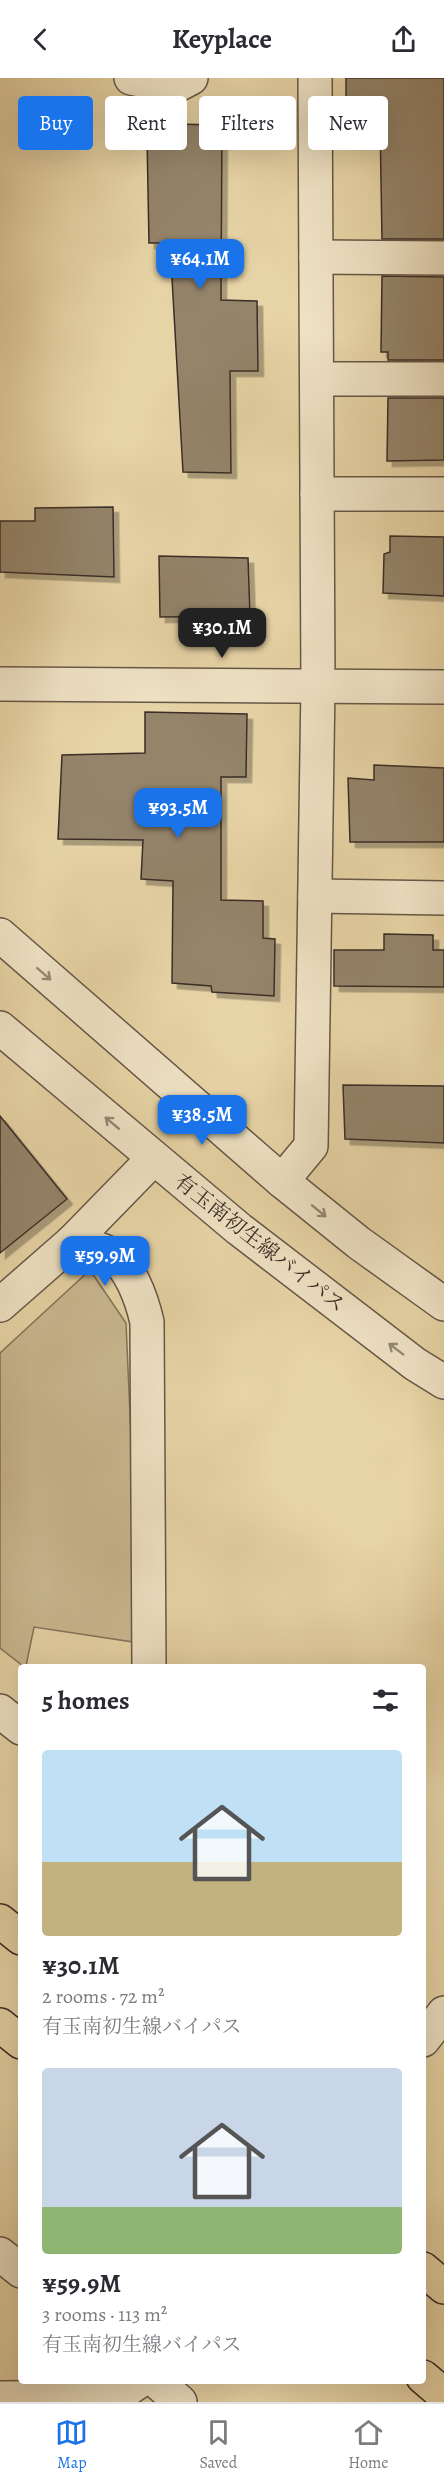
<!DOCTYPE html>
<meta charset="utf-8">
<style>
:root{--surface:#fff;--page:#f7f7f7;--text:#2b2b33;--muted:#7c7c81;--line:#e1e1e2;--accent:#1a73e8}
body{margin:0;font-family:Alegreya,"Noto Serif JP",serif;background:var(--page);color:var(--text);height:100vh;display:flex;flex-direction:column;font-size:22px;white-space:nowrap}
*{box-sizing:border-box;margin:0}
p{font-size:20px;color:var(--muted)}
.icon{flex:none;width:33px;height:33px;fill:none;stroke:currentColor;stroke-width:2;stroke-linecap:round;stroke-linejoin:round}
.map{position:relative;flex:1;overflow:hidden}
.details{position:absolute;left:18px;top:1586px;width:408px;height:720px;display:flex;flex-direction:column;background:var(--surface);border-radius:6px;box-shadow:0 6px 24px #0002}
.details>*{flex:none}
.hud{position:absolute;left:18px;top:18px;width:408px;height:54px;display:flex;gap:12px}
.price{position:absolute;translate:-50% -51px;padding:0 14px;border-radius:12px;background:var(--accent);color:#fff;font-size:20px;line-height:39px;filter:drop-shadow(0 2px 3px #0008)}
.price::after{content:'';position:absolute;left:50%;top:36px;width:18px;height:14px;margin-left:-9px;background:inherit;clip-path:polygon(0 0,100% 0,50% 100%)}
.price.current{background:#222;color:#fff}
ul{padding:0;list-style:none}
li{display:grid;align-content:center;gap:12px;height:318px;padding:0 24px}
li span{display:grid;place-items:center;height:186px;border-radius:6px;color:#555}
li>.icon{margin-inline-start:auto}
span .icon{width:108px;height:108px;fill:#fffc;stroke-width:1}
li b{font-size:26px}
h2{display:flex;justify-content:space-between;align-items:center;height:72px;padding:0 24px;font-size:26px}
.pill{padding:0 21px;border-radius:6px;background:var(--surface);box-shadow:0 6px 24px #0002;font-size:21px;line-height:54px}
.pill.current{background:var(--accent);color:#fff}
header{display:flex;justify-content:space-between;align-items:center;height:78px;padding:0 24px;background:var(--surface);font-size:27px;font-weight:700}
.dock{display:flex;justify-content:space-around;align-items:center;height:84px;border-top:2px solid var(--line);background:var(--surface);font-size:16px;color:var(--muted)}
.dock a{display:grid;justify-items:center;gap:3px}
.dock .current{color:var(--accent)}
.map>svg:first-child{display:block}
.green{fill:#cab891;stroke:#82725c;stroke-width:1.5}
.building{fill:#94846a;stroke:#3b2d28;stroke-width:1.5;filter:url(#shadow)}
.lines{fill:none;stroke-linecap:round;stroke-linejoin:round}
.minor-casing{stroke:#665748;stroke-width:36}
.highway-casing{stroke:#3b2d28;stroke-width:36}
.minor{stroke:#efe3c5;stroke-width:33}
.highway{stroke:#e7d4a6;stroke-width:33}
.oneway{stroke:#958876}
.labels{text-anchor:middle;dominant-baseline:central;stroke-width:4.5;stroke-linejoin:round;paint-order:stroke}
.street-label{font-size:21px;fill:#3b2d28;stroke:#efe3c5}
</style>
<header><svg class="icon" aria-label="back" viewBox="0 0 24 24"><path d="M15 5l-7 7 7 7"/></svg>Keyplace<svg class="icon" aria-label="share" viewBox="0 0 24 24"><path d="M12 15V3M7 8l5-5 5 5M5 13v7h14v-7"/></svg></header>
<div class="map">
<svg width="444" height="2324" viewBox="0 0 444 2324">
<defs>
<filter id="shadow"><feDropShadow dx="5.5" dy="5.5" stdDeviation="0" flood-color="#0004"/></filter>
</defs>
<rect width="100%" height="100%" fill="#e7d4a6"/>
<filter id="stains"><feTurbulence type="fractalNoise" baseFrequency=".00333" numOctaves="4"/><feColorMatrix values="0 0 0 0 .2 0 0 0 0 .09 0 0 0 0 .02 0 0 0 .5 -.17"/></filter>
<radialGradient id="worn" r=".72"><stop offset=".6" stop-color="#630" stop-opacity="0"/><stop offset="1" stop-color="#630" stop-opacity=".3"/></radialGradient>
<!-- green -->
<polygon class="green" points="90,1192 126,1245 140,1565 34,1549 26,1588 23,1588 0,1570 0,1275"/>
<!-- building -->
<g class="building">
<polygon points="346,0 444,0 444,161 382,161 380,44 355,44 354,36 346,36"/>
<polygon points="171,46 222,47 221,222 257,223 258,293 230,293 231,395 183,394 170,165 149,165 147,59 171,58"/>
<polygon points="382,198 444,199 444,282 388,282 388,274 381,274"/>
<polygon points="388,320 444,320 444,382 387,383"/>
<polygon points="113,429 114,499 0,494 0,443 35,443 35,430"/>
<polygon points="390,458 444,459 444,518 383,515 384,476 390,474"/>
<polygon points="159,478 248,480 250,538 160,539"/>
<polygon points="145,634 247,636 246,699 221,699 221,822 263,823 263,860 275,861 274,918 212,914 211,908 172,905 173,803 141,801 143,762 58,761 62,677 145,675"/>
<polygon points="374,687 444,690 444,764 350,764 348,700 374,702"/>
<polygon points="384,856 433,857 433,872 444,872 444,909 334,908 334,872 384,872"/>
<polygon points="343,1007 444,1008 444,1065 345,1061"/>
<polygon points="0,1038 67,1121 0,1175"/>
</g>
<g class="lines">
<!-- minor casing -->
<g class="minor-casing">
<g id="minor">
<polyline points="131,0 174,9 191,0"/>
<polyline points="316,179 444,180"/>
<polyline points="317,301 444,301"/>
<polyline points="317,416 444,416"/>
<polyline points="0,606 444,609"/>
<polyline points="315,818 444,820"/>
<polyline points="0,857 282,1103 359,1165 444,1226"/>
<polyline points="0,950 239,1151 415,1286 444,1304"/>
<polyline points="282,1103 311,1068 318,607 315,0"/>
<path d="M72 1164C84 1167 97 1169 108 1175 130 1186 142 1222 147 1244L149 1588"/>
<polyline points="0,1227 72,1164 153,1081"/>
<polyline points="0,1633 21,1650"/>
<polyline points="423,1962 444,1935"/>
<polyline points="0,2176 21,2193"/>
<polyline points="155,2302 180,2324"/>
<polyline points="0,2320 116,2319 141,2302"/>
</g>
</g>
<!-- highway casing -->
<g class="highway-casing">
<g id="highway">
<polyline points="0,1843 21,1860"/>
<polyline points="0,1947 21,1964"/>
<polyline points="423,2191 444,2209"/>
<polyline points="423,2299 444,2317"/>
</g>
</g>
<!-- minor -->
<use href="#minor" class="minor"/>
<!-- highway -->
<use href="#highway" class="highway"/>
</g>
<!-- one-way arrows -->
<defs><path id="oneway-shaft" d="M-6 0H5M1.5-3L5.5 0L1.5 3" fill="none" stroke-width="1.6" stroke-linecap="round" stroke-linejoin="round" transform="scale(1.5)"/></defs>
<g class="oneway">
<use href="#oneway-shaft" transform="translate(44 896) rotate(41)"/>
<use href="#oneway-shaft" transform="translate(112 1045) rotate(-140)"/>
<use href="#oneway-shaft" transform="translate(319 1133) rotate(39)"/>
<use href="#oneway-shaft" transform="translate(396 1271) rotate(-143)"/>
</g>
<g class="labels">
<!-- street labels -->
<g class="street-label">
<text transform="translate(260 1165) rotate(38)">有玉南初生線バイパス</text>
</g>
</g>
<rect width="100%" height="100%" filter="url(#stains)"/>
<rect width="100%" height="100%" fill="url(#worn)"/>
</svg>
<b class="price" style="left:200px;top:212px">¥64.1M</b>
<b class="price current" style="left:222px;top:581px">¥30.1M</b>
<b class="price" style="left:178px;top:761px">¥93.5M</b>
<b class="price" style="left:202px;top:1068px">¥38.5M</b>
<b class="price" style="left:105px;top:1209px">¥59.9M</b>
<div class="hud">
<a class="pill current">Buy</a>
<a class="pill">Rent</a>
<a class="pill">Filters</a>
<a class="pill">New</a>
</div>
<section class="details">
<h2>5 homes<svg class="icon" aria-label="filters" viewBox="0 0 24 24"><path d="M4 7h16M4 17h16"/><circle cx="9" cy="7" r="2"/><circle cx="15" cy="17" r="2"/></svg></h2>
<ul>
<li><span style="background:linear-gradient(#bfe0f5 60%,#c2b280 0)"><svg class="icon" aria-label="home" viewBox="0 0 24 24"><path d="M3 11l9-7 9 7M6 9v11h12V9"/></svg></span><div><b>¥30.1M</b><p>2 rooms · 72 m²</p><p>有玉南初生線バイパス</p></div></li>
<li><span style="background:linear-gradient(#c9d6e8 75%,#8fb573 0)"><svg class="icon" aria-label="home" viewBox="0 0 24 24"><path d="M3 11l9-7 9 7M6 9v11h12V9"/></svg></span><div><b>¥59.9M</b><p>3 rooms · 113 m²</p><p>有玉南初生線バイパス</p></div></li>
</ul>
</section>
</div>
<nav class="dock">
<a class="current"><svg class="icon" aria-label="map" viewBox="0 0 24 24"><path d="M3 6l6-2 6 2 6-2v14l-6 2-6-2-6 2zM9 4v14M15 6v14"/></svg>Map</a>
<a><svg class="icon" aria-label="saved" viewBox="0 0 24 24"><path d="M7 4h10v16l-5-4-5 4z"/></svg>Saved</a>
<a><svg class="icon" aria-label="home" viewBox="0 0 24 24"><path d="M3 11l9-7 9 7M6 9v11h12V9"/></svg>Home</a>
</nav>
